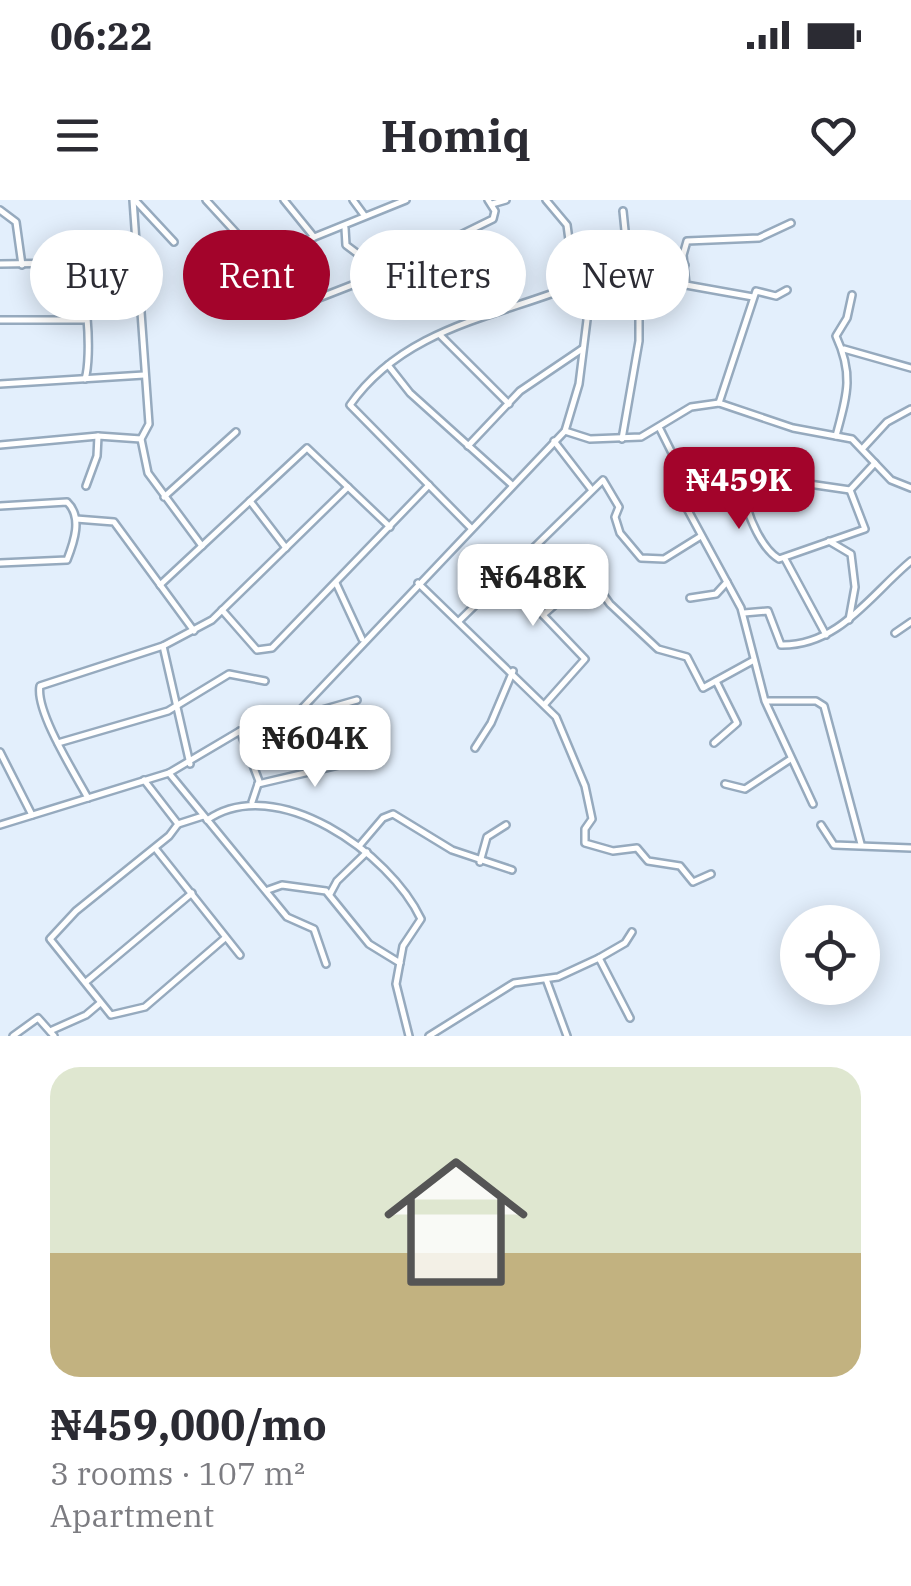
<!DOCTYPE html>
<meta charset="utf-8">
<style>
:root{--surface:#fff;--page:#f7f7f7;--text:#2b2b33;--muted:#7c7c81;--line:#e1e1e2;--accent:#a3042b}
body{margin:0;font-family:"IBM Plex Serif",serif;background:var(--page);color:var(--text);height:100vh;display:flex;flex-direction:column;font-size:38px;white-space:nowrap}
*{box-sizing:border-box;margin:0}
p{font-size:32px;color:var(--muted)}
.icon{flex:none;width:55px;height:55px;fill:none;stroke:currentColor;stroke-width:2;stroke-linecap:round;stroke-linejoin:round}
.map{position:relative;height:836px;overflow:hidden}
.side{display:flex;flex-direction:column;background:var(--surface);flex:1}
.side>*{flex:none}
.top-card{position:absolute;left:30px;top:30px;width:852px;height:90px;display:flex;gap:20px}
.tools{position:absolute;left:780px;top:705px;display:grid;gap:20px}
.tools a{display:grid;place-items:center;width:100px;height:100px;border-radius:50%;background:var(--surface);box-shadow:0 5px 25px #0003;font-size:50px}
.price{position:absolute;translate:-50% -85px;padding:0 22px;border-radius:20px;background:#fff;color:#222;font-size:32px;line-height:65px;filter:drop-shadow(0 2px 5px #0008)}
.price::after{content:'';position:absolute;left:50%;top:60px;width:30px;height:22px;margin-left:-15px;background:inherit;clip-path:polygon(0 0,100% 0,50% 100%)}
.price.on{background:var(--accent);color:#fff}
ul{padding:0;list-style:none}
li{display:grid;align-content:center;gap:20px;height:530px;padding:0 50px}
li+li{border-top:2px solid var(--line)}
li span{display:grid;place-items:center;height:310px;border-radius:30px;color:#555}
li>.icon{margin-inline-start:auto}
span .icon{width:180px;height:180px;fill:#fffc;stroke-width:1}
li b{font-size:42px}
.chip{padding:0 35px;border-radius:45px;background:var(--surface);box-shadow:0 5px 25px #0003;font-size:35px;line-height:90px}
.chip.on{background:var(--accent);color:#fff}
.status{display:flex;justify-content:space-between;align-items:center;height:70px;padding:0 50px;background:var(--surface);direction:ltr}
.status svg{height:28px;fill:currentColor}
header{display:flex;justify-content:space-between;align-items:center;height:130px;padding:0 50px;background:var(--surface);font-size:45px;font-weight:700}
.map>svg:first-child{display:block}
.lines{fill:none;stroke-linecap:round;stroke-linejoin:round}
.minor-casing{stroke:#96aabe;stroke-width:10}
.minor{stroke:#fff;stroke-width:5}
</style>
<div class="status"><b>06:22</b><svg viewBox="0 0 49 12"><path d="M0 12V9h3v3zM5 12V6h3v6zM10 12V3h3v9zM15 12V0h3v12zM26 1h20v11H26zM47 4h2v5h-2z"/></svg></div>
<header><svg class="icon" aria-label="menu" viewBox="0 0 24 24"><path d="M4 6h16M4 12h16M4 18h16"/></svg>Homiq<svg class="icon" aria-label="heart" viewBox="0 0 24 24"><path d="M12 20l-8-8c-3-5 5-10 8-4 3-6 11-1 8 4z"/></svg></header>
<div class="map">
<svg width="911" height="836" viewBox="0 0 911 836">
<rect width="100%" height="100%" fill="#e3effc"/>
<g class="lines">
<!-- minor casing -->
<g class="minor-casing">
<g id="minor">
<polyline points="133,0 149,224 141,239 148,273 202,346"/>
<polyline points="135,0 174,42"/>
<polyline points="206,0 294,96 306,103 383,73 493,19 495,11 488,0"/>
<polyline points="284,0 314,37"/>
<polyline points="353,0 364,15"/>
<polyline points="492,4 506,0"/>
<polyline points="0,10 16,22 22,65"/>
<polyline points="345,28 346,45 362,57 370,77"/>
<polyline points="260,59 406,0"/>
<path d="M0 64 71 63C88 76 92 158 85 179"/>
<polyline points="630,64 685,65"/>
<polyline points="753,97 686,85 683,55 687,41 759,38 791,23"/>
<polyline points="0,120 84,120"/>
<polyline points="441,136 509,204"/>
<polyline points="844,149 911,168"/>
<polyline points="388,165 410,193 511,284"/>
<polyline points="0,184 144,175"/>
<polyline points="719,203 756,91 776,96 787,90"/>
<polyline points="660,229 676,261 684,303 741,408 765,501 813,604"/>
<polyline points="565,231 590,239 641,237 691,207 719,203 793,228 852,239 891,280 911,288"/>
<path d="M836 236C847 195 854 175 836 136L847 118 852 95"/>
<polyline points="622,239 639,141 639,104 630,79 623,11"/>
<polyline points="554,241 591,289"/>
<polyline points="0,245 98,236 141,239"/>
<polyline points="468,246 520,191 582,149"/>
<polyline points="864,247 887,222 911,209"/>
<polyline points="86,286 97,256 98,236"/>
<path d="M757 290 745 298C748 317 762 349 779 359L865 329 850 290"/>
<polyline points="850,290 875,263"/>
<polyline points="164,297 236,232"/>
<polyline points="250,301 286,348"/>
<path d="M0 306 67 302C83 317 74 342 67 360L0 363"/>
<polyline points="747,309 782,298 795,282 850,290"/>
<polyline points="76,319 114,322 194,431"/>
<path d="M470 327 350 205C404 128 495 117 575 85"/>
<polyline points="829,341 851,354 855,387 849,420"/>
<polyline points="785,359 826,435"/>
<polyline points="502,381 523,394 585,459 545,504"/>
<polyline points="336,383 362,439"/>
<polyline points="418,383 556,517 585,586 592,619 585,629 585,643 613,651 637,648 648,661 680,666 693,682 711,674"/>
<polyline points="160,385 307,248 390,327"/>
<polyline points="690,398 716,394 727,382"/>
<polyline points="222,410 257,450 272,448 429,285"/>
<path d="M744 413 768 411 781 445C839 446 870 395 911 361"/>
<polyline points="543,415 589,375 610,404 658,449 687,457 703,488 754,460"/>
<polyline points="459,421 603,280 619,307 615,317 620,333 641,358 664,359 701,336"/>
<polyline points="895,433 911,422"/>
<polyline points="163,446 190,564"/>
<polyline points="767,501 816,501 824,506 861,644"/>
<polyline points="294,518 357,500"/>
<polyline points="240,531 259,581 252,602"/>
<polyline points="58,543 168,511 229,474 265,481"/>
<polyline points="714,543 737,523 716,481"/>
<polyline points="475,548 491,523 513,471"/>
<polyline points="0,552 32,615"/>
<polyline points="169,573 287,717 314,729 326,764"/>
<polyline points="144,580 178,624 169,636 76,711 50,739 111,815 145,807 225,738"/>
<polyline points="258,584 352,562 370,563"/>
<polyline points="725,584 745,589 789,560"/>
<path d="M88 598C75 574 35 511 40 486L163 446 212 420 348 287"/>
<path d="M207 620C276 572 390 653 421 719L403 746 396 784 409 836"/>
<polyline points="178,624 203,616"/>
<polyline points="0,625 169,573 240,531 292,519 565,231 579,184 588,112 575,85 567,25 546,0"/>
<polyline points="821,625 834,645 911,648"/>
<polyline points="360,645 383,618 393,614 452,650 512,670"/>
<polyline points="155,648 240,755"/>
<polyline points="480,662 487,637 506,625"/>
<polyline points="268,690 282,685 326,691 369,744 400,763"/>
<polyline points="330,694 337,681 367,652"/>
<polyline points="599,758 625,743 632,732"/>
<polyline points="546,779 567,836"/>
<polyline points="86,782 192,693"/>
<polyline points="50,831 86,815 99,804"/>
<polyline points="13,836 38,818 54,836"/>
<polyline points="429,836 514,783 558,777 599,758 630,818"/>
</g>
</g>
<!-- minor -->
<use href="#minor" class="minor"/>
</g>
</svg>
<div class="tools">
<a><svg class="icon" aria-label="locate" viewBox="0 0 24 24"><circle cx="12" cy="12" r="6"/><path d="M12 2v4M12 18v4M2 12h4M18 12h4"/></svg></a>
</div>
<b class="price on" style="left:739px;top:332px">₦459K</b>
<b class="price" style="left:533px;top:429px">₦648K</b>
<b class="price" style="left:315px;top:590px">₦604K</b>
<div class="top-card">
<a class="chip">Buy</a>
<a class="chip on">Rent</a>
<a class="chip">Filters</a>
<a class="chip">New</a>
</div>
</div>
<section class="side">
<ul>
<li><span style="background:linear-gradient(#dfe7d0 60%,#c2b280 0)"><svg class="icon" aria-label="home" viewBox="0 0 24 24"><path d="M3 11l9-7 9 7M6 9v11h12V9"/></svg></span><div><b>₦459,000/mo</b><p>3 rooms · 107 m²</p><p>Apartment</p></div></li>
</ul>
</section>
